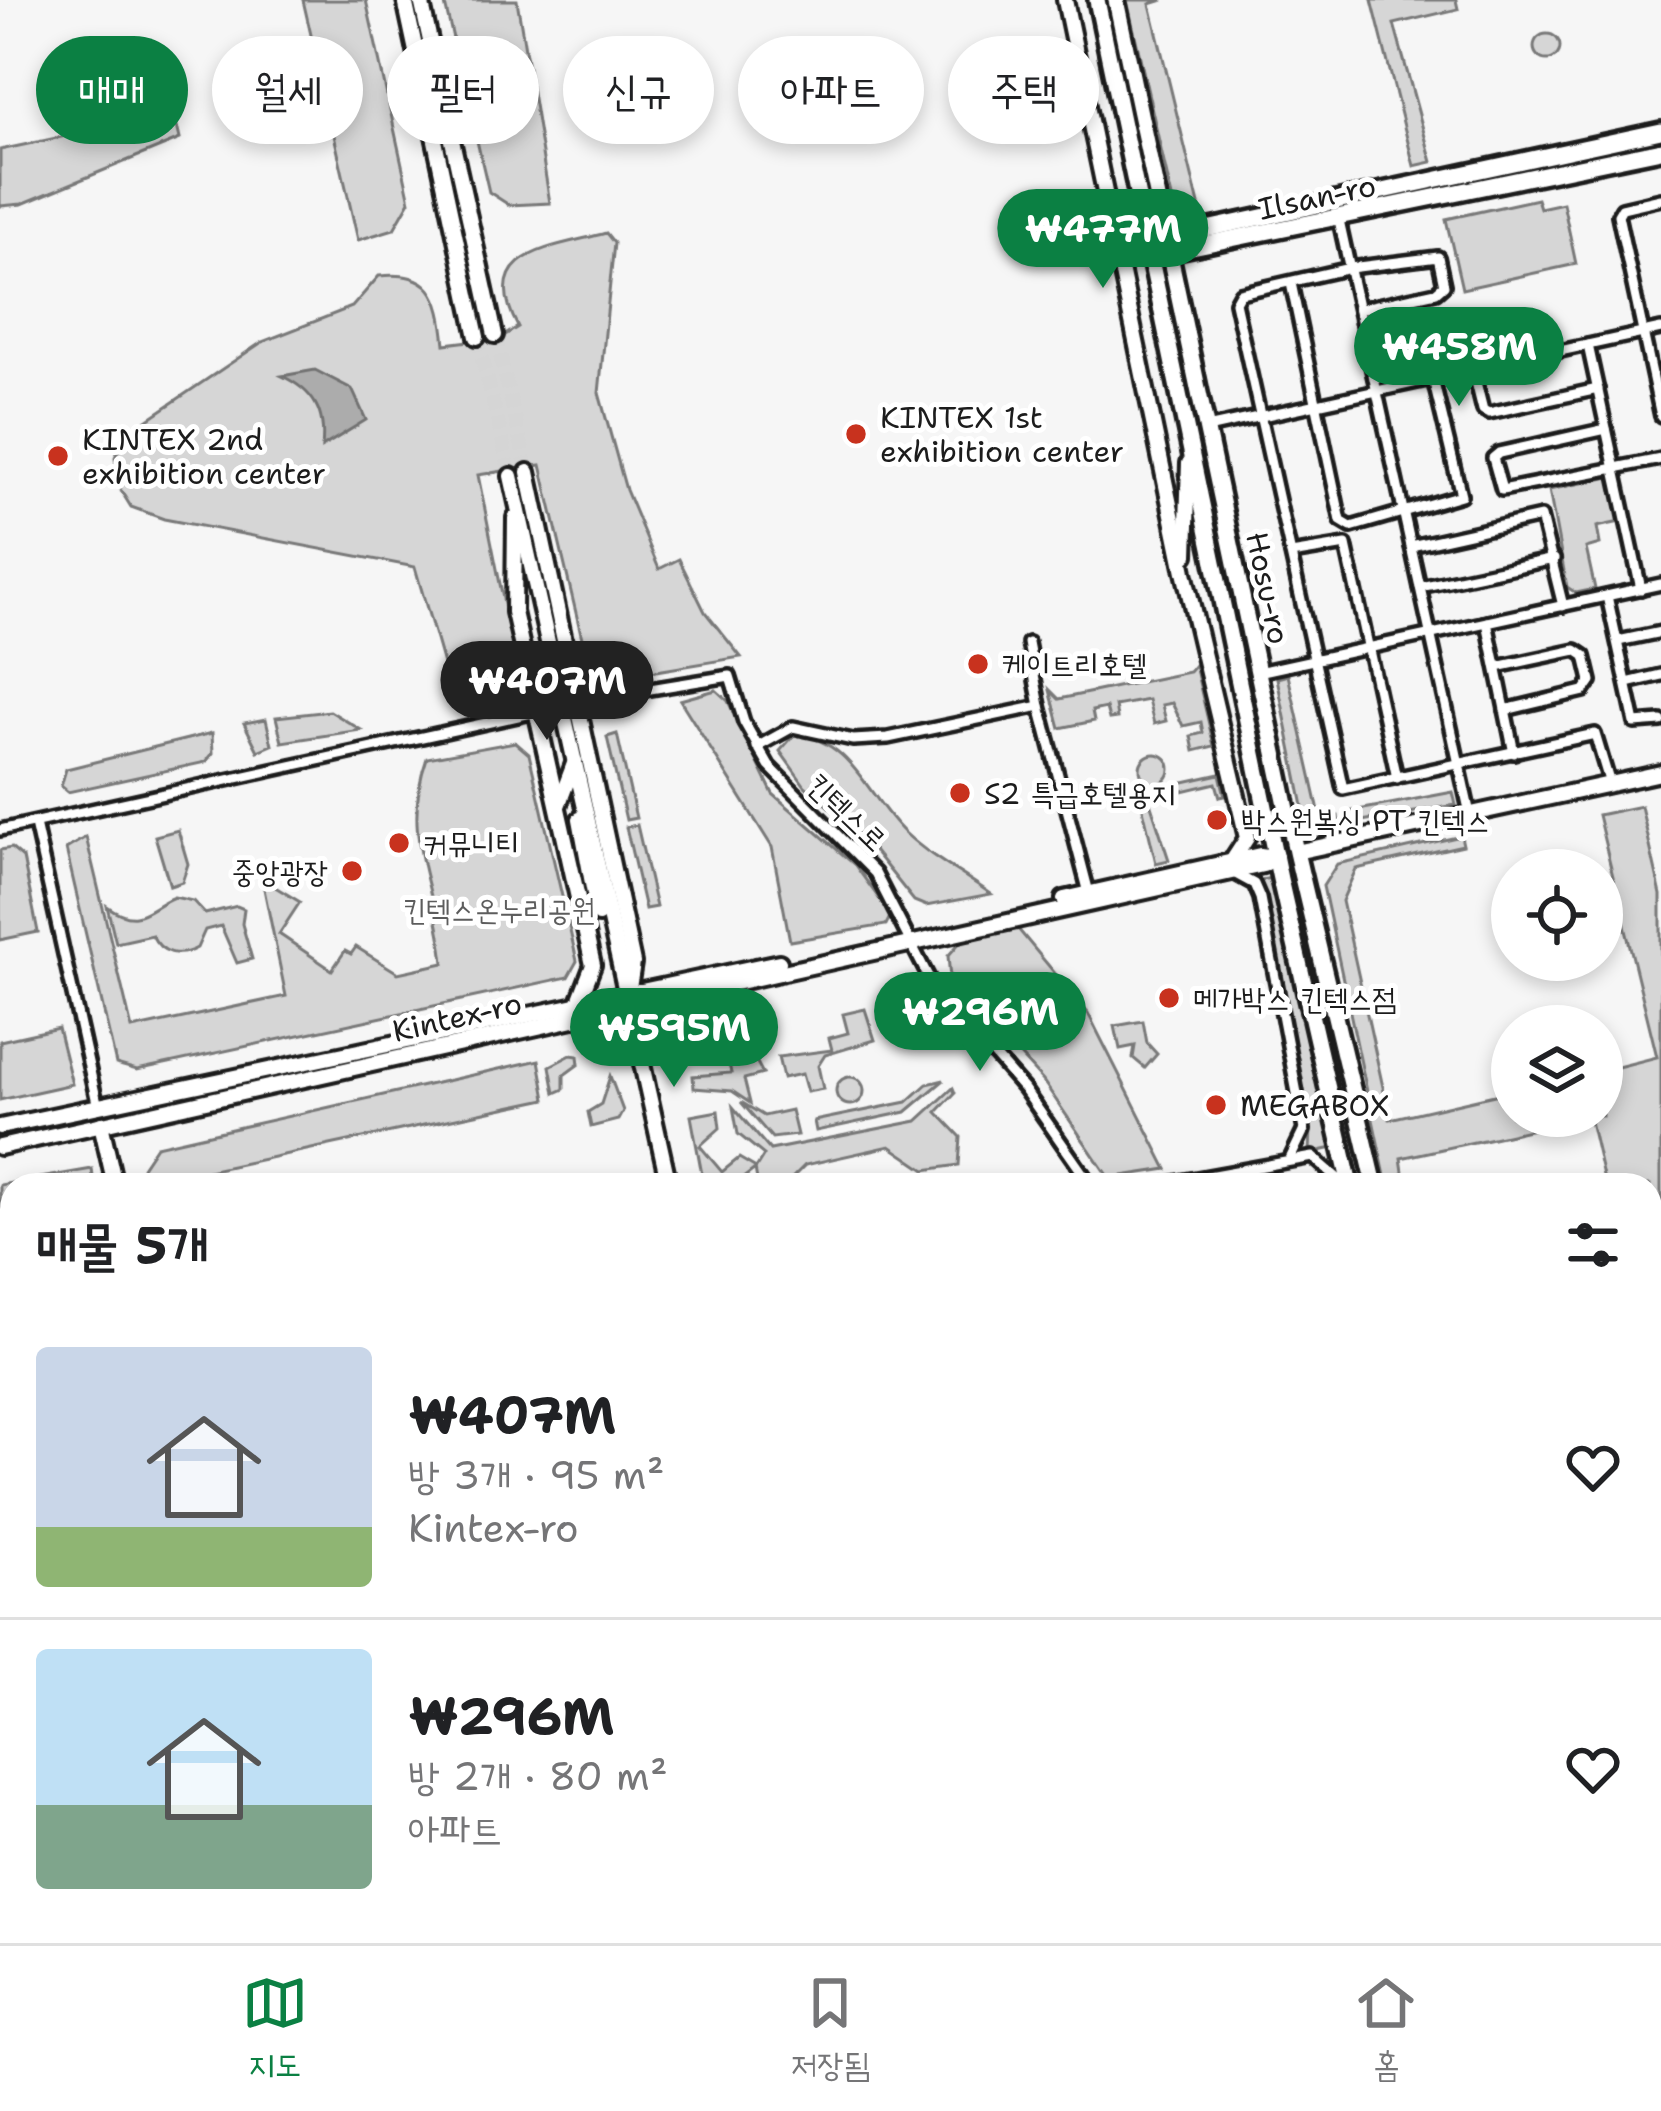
<!DOCTYPE html>
<html lang="ko">
<meta charset="utf-8">
<style>
:root{--surface:#fff;--page:#f6f6f6;--text:#202124;--muted:#757577;--line:#e0e0e0;--accent:#0b8043}
body{margin:0;font-family:"Shantell Sans","Poor Story",sans-serif;background:var(--page);color:var(--text);height:100vh;display:flex;flex-direction:column;font-size:45px;white-space:nowrap}
*{box-sizing:border-box;margin:0}
p{font-size:39px;color:var(--muted)}
.icon{flex:none;width:66px;height:66px;fill:none;stroke:currentColor;stroke-width:2;stroke-linecap:round;stroke-linejoin:round}
.map{position:relative;flex:1;overflow:hidden}
.panel{position:absolute;left:0px;top:1173px;width:1662px;height:771px;display:flex;flex-direction:column;background:var(--surface);border-radius:36px 36px 0 0;box-shadow:0 6px 18px #0003}
.panel>*{flex:none}
.top-card{position:absolute;left:36px;top:36px;width:1590px;height:108px;display:flex;gap:24px}
.tools{position:absolute;left:1491px;top:849px;display:grid;gap:24px}
.tools a{display:grid;place-items:center;width:132px;height:132px;border-radius:50%;background:var(--surface);box-shadow:0 6px 18px #0003;font-size:60px}
.price{position:absolute;translate:-50% -102px;padding:0 27px;border-radius:42px;background:var(--accent);color:#fff;font-size:39px;line-height:78px;filter:drop-shadow(0 3px 6px #0008)}
.price::after{content:'';position:absolute;left:50%;top:72px;width:36px;height:27px;margin-left:-18px;background:inherit;clip-path:polygon(0 0,100% 0,50% 100%)}
.price.selected{background:#222;color:#fff}
ul{padding:0;list-style:none}
li{display:flex;align-items:center;gap:36px;height:300px;padding:0 36px}
li+li{border-top:3px solid var(--line)}
li span{display:grid;place-items:center;flex:none;width:336px;height:240px;border-radius:12px;color:#555}
li>.icon{margin-inline-start:auto}
span .icon{width:144px;height:144px;fill:#fffc;stroke-width:1}
li b{font-size:51px}
h2{display:flex;justify-content:space-between;align-items:center;height:144px;padding:0 36px;font-size:51px}
.chip{padding:0 42px;border-radius:54px;background:var(--surface);box-shadow:0 6px 18px #0003;font-size:42px;line-height:108px}
.chip.selected{background:var(--accent);color:#fff}
.tabs{display:flex;justify-content:space-around;align-items:center;height:168px;border-top:3px solid var(--line);background:var(--surface);font-size:33px;color:var(--muted)}
.tabs a{display:grid;justify-items:center;gap:6px}
.tabs .selected{color:var(--accent)}
.map>svg:first-child{display:block}
.green{fill:#d6d6d6;stroke:#797979;stroke-width:3}
.water{fill:#acacac;stroke:#727272;stroke-width:3}
.lines{fill:none;stroke-linecap:round;stroke-linejoin:round}
.secondary-tunnel{stroke:#d5d5d5;stroke-width:14;stroke-dasharray:14 7;stroke-linecap:butt}
.street-casing{stroke:#1c1c1c;stroke-width:18}
.secondary-casing{stroke:#1c1c1c;stroke-width:22}
.primary-casing{stroke:#1c1c1c;stroke-width:24}
.street{stroke:#fff;stroke-width:9}
.secondary{stroke:#fff;stroke-width:14}
.primary{stroke:#fff;stroke-width:15}
.poi-dot{fill:#c8321e;stroke:#fff;stroke-width:4.5}
.labels{text-anchor:middle;dominant-baseline:central;stroke-width:10;stroke-linejoin:round;paint-order:stroke}
.street-label{font-size:30px;fill:#1c1c1c;stroke:#fff}
.poi-label{font-size:30px;fill:#1c1c1c;stroke:#fff;text-anchor:start}
.park-label{font-size:30px;fill:#5d5d5d;stroke:#fff}
</style>
<div class="map">
<svg width="1661" height="1943" viewBox="0 0 1661 1943">
<rect width="100%" height="100%" fill="#f6f6f6"/>
<filter id="ink" filterUnits="userSpaceOnUse"><feTurbulence type="fractalNoise" baseFrequency=".00833" numOctaves="2"/><feDisplacementMap in="SourceGraphic" scale="24" xChannelSelector="R" yChannelSelector="G"/><feConvolveMatrix kernelMatrix="1 2 1 2 8 2 1 2 1" color-interpolation-filters="sRGB"/></filter>
<g filter="url(#ink)">
<!-- green -->
<g class="green">
<polygon points="303,0 366,0 410,201 394,229 358,240"/>
<polygon points="444,0 517,0 550,203 509,205 489,192"/>
<polygon points="1127,0 1163,0 1150,4 1201,213 1185,215 1174,207"/>
<polygon points="1372,0 1456,0 1458,9 1394,24 1432,162 1414,166"/>
<circle cx="1547" cy="47" r="13"/>
<polygon points="174,113 180,139 22,204 0,206 0,150"/>
<polygon points="1537,199 1540,208 1563,203 1576,264 1462,289 1446,219"/>
<path d="M606 233 614 243 599 393 626 490 659 569 679 559 705 612 741 657 602 680 590 672 541 465 478 475 520 683 512 697 456 709 415 567 164 519 131 507 118 486 115 457 126 434 262 342 352 307 379 276C432 271 440 294 445 344L502 337 518 327C477 251 552 248 606 233Z"/>
<polygon points="1610,477 1620,522 1597,527 1600,544 1586,548 1595,589 1576,593 1567,587 1549,490"/>
<polygon points="1195,665 1214,746 1194,751 1191,736 1203,733 1201,722 1183,726 1172,703 1162,705 1166,721 1154,724 1148,700 1115,706 1117,718 1109,719 1106,708 1092,711 1094,721 1060,728 1050,690 1059,699 1189,672"/>
<polygon points="1288,675 1320,816 1338,816 1339,826 1323,828 1306,821 1277,678"/>
<polygon points="716,690 728,701 773,794 855,865 891,915 886,925 790,941 772,847 680,700"/>
<polygon points="330,711 361,730 282,742 276,717"/>
<polygon points="266,719 272,745 258,751 244,723"/>
<polygon points="212,733 213,753 206,762 68,792 61,786 66,769"/>
<polygon points="617,734 636,818 626,820 607,737"/>
<path d="M795 734C854 741 867 797 905 833 929 856 963 874 991 894L926 906 914 901 863 837 805 786 780 751Z"/>
<path d="M515 742 529 754 577 961 568 977 137 1070 116 1064 66 849 86 837 132 1029 286 996 262 879 300 902 279 934 332 970 345 951 351 954 356 947 398 973 444 963C437 886 399 837 427 758Z"/>
<circle cx="1155" cy="769" r="15"/>
<polygon points="1220,774 1225,796 1220,797 1216,783 1149,799 1169,860 1156,863 1139,792"/>
<polygon points="1453,792 1456,805 1350,823 1348,812"/>
<polygon points="1641,806 1661,895 1661,1209 1651,1212 1661,1258 1661,1345 1650,1348 1650,1185 1605,1185 1589,1117 1401,1158 1405,1185 1387,1185 1323,886 1337,864 1461,836 1463,845 1356,869 1342,901 1390,1119 1512,1091 1512,1116 1602,1116 1602,1071 1657,1057 1598,815"/>
<polygon points="637,825 656,907 645,909 626,827"/>
<polygon points="178,830 188,864 182,882 170,886 155,836"/>
<polygon points="11,848 23,858 38,932 0,940 0,850"/>
<polygon points="1278,877 1333,1148 1310,1153 1311,1127 1260,880"/>
<path d="M174 897 193 901 205 914 237 906 244 909 242 924 252 959 237 963 221 926 205 930 197 948C179 958 161 954 152 935L116 943 107 906C139 929 146 908 174 897Z"/>
<polygon points="1018,929 1088,1013 1167,1169 1109,1178 1043,1081 950,978 948,956 963,939"/>
<polygon points="865,1009 875,1040 825,1055 818,1066 823,1089 807,1092 802,1074 783,1078 778,1057 832,1050 829,1038 848,1033 843,1014"/>
<polygon points="733,1017 763,1074 744,1079 750,1103 732,1091 694,1088 693,1076 731,1073 728,1060 747,1056 742,1037 723,1041 718,1020"/>
<polygon points="1143,1021 1147,1043 1157,1054 1145,1068 1133,1058 1135,1046 1120,1049 1115,1026"/>
<polygon points="58,1028 72,1084 0,1100 0,1041"/>
<polygon points="571,1055 578,1056 579,1064 564,1075 564,1089 555,1093 550,1066"/>
<polygon points="539,1060 546,1099 147,1184 142,1167 156,1146"/>
<polygon points="610,1076 623,1111 618,1120 591,1127 588,1112 601,1104"/>
<circle cx="850" cy="1091" r="14"/>
<polygon points="944,1080 906,1112 816,1131 814,1121 907,1102 927,1084"/>
<polygon points="953,1088 955,1093 937,1112 961,1137 959,1165 925,1170 890,1146 805,1165 785,1185 758,1185 755,1169 734,1185 704,1185 691,1116 718,1111 720,1128 700,1146 722,1172 739,1158 756,1168 764,1155 738,1134 733,1107 770,1150 917,1121"/>
<polygon points="741,1102 764,1116 791,1110 797,1135 772,1138"/>
<polygon points="92,1169 94,1185 12,1185 12,1207 0,1209 0,1185"/>
<polygon points="1661,1760 1661,1827 1650,1829 1650,1763"/>
<polygon points="0,1791 12,1804 12,1854 0,1836"/>
<polygon points="312,1932 485,1932 490,1943 316,1943"/>
<polygon points="1066,1932 1505,1932 1508,1943 1063,1943"/>
</g>
<!-- water -->
<g class="water">
<path d="M315 370 352 389 366 420 322 447C326 412 314 391 282 376Z"/>
<polygon points="0,1697 12,1719 12,1785 0,1766"/>
<polygon points="122,1932 184,1932 198,1943 127,1943"/>
<polygon points="1201,1932 1242,1932 1252,1943 1192,1943"/>
</g>
<g class="lines">
<!-- secondary-tunnel -->
<g class="secondary-tunnel">
<polyline points="495,335 528,472"/>
<polyline points="477,337 511,476"/>
</g>
<!-- street casing -->
<g class="street-casing">
<g id="street">
<polyline points="1661,199 1622,208 1618,215 1661,416"/>
<polyline points="1339,220 1470,814"/>
<polyline points="1291,283 1341,521 1351,527 1461,495 1433,379"/>
<polyline points="1359,309 1436,292 1444,285 1438,257 1350,268 1240,293 1235,302 1343,789 1595,734 1610,784"/>
<polyline points="1588,345 1641,589"/>
<polyline points="1367,348 1445,333 1454,337 1460,373"/>
<polyline points="1473,370 1483,410 1489,413 1598,389"/>
<polyline points="1207,428 1661,329"/>
<polyline points="1606,429 1499,453 1493,458 1502,490 1661,459"/>
<polyline points="1411,546 1541,517 1563,606"/>
<polyline points="1291,554 1346,545 1397,778"/>
<polyline points="1420,587 1554,559"/>
<polyline points="1607,596 1635,723 1661,721"/>
<polyline points="1487,622 1514,753"/>
<polyline points="1618,641 1661,632"/>
<polyline points="1028,643 1040,706"/>
<polyline points="1497,667 1576,650 1585,656 1591,681 1584,691 1505,710"/>
<polyline points="1258,672 1661,584"/>
<polyline points="1627,683 1661,675"/>
<polyline points="564,703 730,676 744,722 769,766 875,873 932,984 1024,1089 1091,1185"/>
<polyline points="757,747 793,727 853,740 888,738 1040,706 1089,893"/>
<polyline points="35,824 98,1107"/>
<polyline points="0,830 536,712"/>
<polyline points="1232,872 1254,884 1260,898 1304,1130 1290,1159"/>
<polyline points="1158,1185 1313,1157 1345,1185"/>
<polyline points="649,1932 655,1943"/>
</g>
</g>
<!-- secondary casing -->
<g class="secondary-casing">
<g id="secondary">
<polyline points="405,0 477,337"/>
<polyline points="421,0 495,335"/>
<polyline points="1065,0 1184,572 1247,838 1234,858"/>
<polyline points="528,472 633,963 629,988"/>
<polyline points="511,476 669,1185"/>
<polyline points="515,518 514,612 593,965 578,1004"/>
<polyline points="1186,555 1189,463"/>
<polyline points="558,806 575,761"/>
<polyline points="580,819 598,915"/>
<polyline points="1296,852 1661,773"/>
<polyline points="1064,899 1260,855 1276,857"/>
<polyline points="101,1124 115,1185"/>
<polyline points="0,1127 779,962"/>
<polyline points="0,1147 1263,865 1276,857"/>
<polyline points="1650,1369 1661,1367"/>
<polyline points="289,1932 293,1943"/>
<polyline points="835,1932 837,1943"/>
</g>
</g>
<!-- primary casing -->
<g class="primary-casing">
<g id="primary">
<polyline points="1097,0 1280,879 1350,1185"/>
<polyline points="1116,0 1296,852 1375,1185"/>
<polyline points="1160,239 1661,131"/>
<polyline points="1163,253 1661,150"/>
<polyline points="1516,1932 1518,1943"/>
<polyline points="1533,1932 1535,1943"/>
</g>
</g>
<!-- street -->
<use href="#street" class="street"/>
<!-- secondary -->
<use href="#secondary" class="secondary"/>
<!-- primary -->
<use href="#primary" class="primary"/>
</g>
</g>
<!-- markers -->
<g class="poi-dot">
<circle cx="856" cy="434" r="12"/>
<circle cx="58" cy="456" r="12"/>
<circle cx="978" cy="664" r="12"/>
<circle cx="960" cy="793" r="12"/>
<circle cx="1217" cy="820" r="12"/>
<circle cx="399" cy="843" r="12"/>
<circle cx="352" cy="871" r="12"/>
<circle cx="1169" cy="998" r="12"/>
<circle cx="1216" cy="1105" r="12"/>
</g>
<g class="labels">
<!-- street labels -->
<g class="street-label">
<text transform="translate(1317 197) rotate(-12)">Ilsan-ro</text>
<text transform="translate(1268 588) rotate(78)">Hosu-ro</text>
<text transform="translate(847 812) rotate(44)">킨텍스로</text>
<text transform="translate(457 1017) rotate(-13)">Kintex-ro</text>
</g>
<!-- poi labels -->
<g class="poi-label">
<text x="880" y="417">KINTEX 1st<tspan x="880" dy="34">exhibition center</tspan></text>
<text x="82" y="439">KINTEX 2nd<tspan x="82" dy="34">exhibition center</tspan></text>
<text x="1002" y="664">케이트리호텔</text>
<text x="984" y="793">S2 특급호텔용지</text>
<text x="1241" y="820">박스원복싱 PT 킨텍스</text>
<text x="423" y="843">커뮤니티</text>
<text x="328" y="871" text-anchor="end">중앙광장</text>
<text x="1193" y="998">메가박스 킨텍스점</text>
<text x="1240" y="1105">MEGABOX</text>
</g>
<!-- park labels -->
<g class="park-label">
<text x="499" y="909">킨텍스온누리공원</text>
</g>
</g>
</svg>
<div class="tools">
<a><svg class="icon" aria-label="locate" viewBox="0 0 24 24"><circle cx="12" cy="12" r="6"/><path d="M12 2v4M12 18v4M2 12h4M18 12h4"/></svg></a>
<a><svg class="icon" aria-label="layers" viewBox="0 0 24 24"><path d="M12 4l9 5-9 5-9-5zM3 14l9 5 9-5"/></svg></a>
</div>
<b class="price" style="left:1103px;top:291px">₩477M</b>
<b class="price" style="left:1459px;top:409px">₩458M</b>
<b class="price selected" style="left:547px;top:743px">₩407M</b>
<b class="price" style="left:980px;top:1074px">₩296M</b>
<b class="price" style="left:674px;top:1090px">₩595M</b>
<div class="top-card">
<a class="chip selected">매매</a>
<a class="chip">월세</a>
<a class="chip">필터</a>
<a class="chip">신규</a>
<a class="chip">아파트</a>
<a class="chip">주택</a>
</div>
<section class="panel">
<h2>매물 5개<svg class="icon" aria-label="filters" viewBox="0 0 24 24"><path d="M4 7h16M4 17h16"/><circle cx="9" cy="7" r="2"/><circle cx="15" cy="17" r="2"/></svg></h2>
<ul>
<li><span style="background:linear-gradient(#c9d6e8 75%,#8fb573 0)"><svg class="icon" aria-label="home" viewBox="0 0 24 24"><path d="M3 11l9-7 9 7M6 9v11h12V9"/></svg></span><div><b>₩407M</b><p>방 3개 · 95 m²</p><p>Kintex-ro</p></div><svg class="icon" aria-label="heart" viewBox="0 0 24 24"><path d="M12 20l-8-8c-3-5 5-10 8-4 3-6 11-1 8 4z"/></svg></li>
<li><span style="background:linear-gradient(#bfe0f5 65%,#7fa58c 0)"><svg class="icon" aria-label="home" viewBox="0 0 24 24"><path d="M3 11l9-7 9 7M6 9v11h12V9"/></svg></span><div><b>₩296M</b><p>방 2개 · 80 m²</p><p>아파트</p></div><svg class="icon" aria-label="heart" viewBox="0 0 24 24"><path d="M12 20l-8-8c-3-5 5-10 8-4 3-6 11-1 8 4z"/></svg></li>
</ul>
</section>
</div>
<nav class="tabs">
<a class="selected"><svg class="icon" aria-label="map" viewBox="0 0 24 24"><path d="M3 6l6-2 6 2 6-2v14l-6 2-6-2-6 2zM9 4v14M15 6v14"/></svg>지도</a>
<a><svg class="icon" aria-label="saved" viewBox="0 0 24 24"><path d="M7 4h10v16l-5-4-5 4z"/></svg>저장됨</a>
<a><svg class="icon" aria-label="home" viewBox="0 0 24 24"><path d="M3 11l9-7 9 7M6 9v11h12V9"/></svg>홈</a>
</nav>
